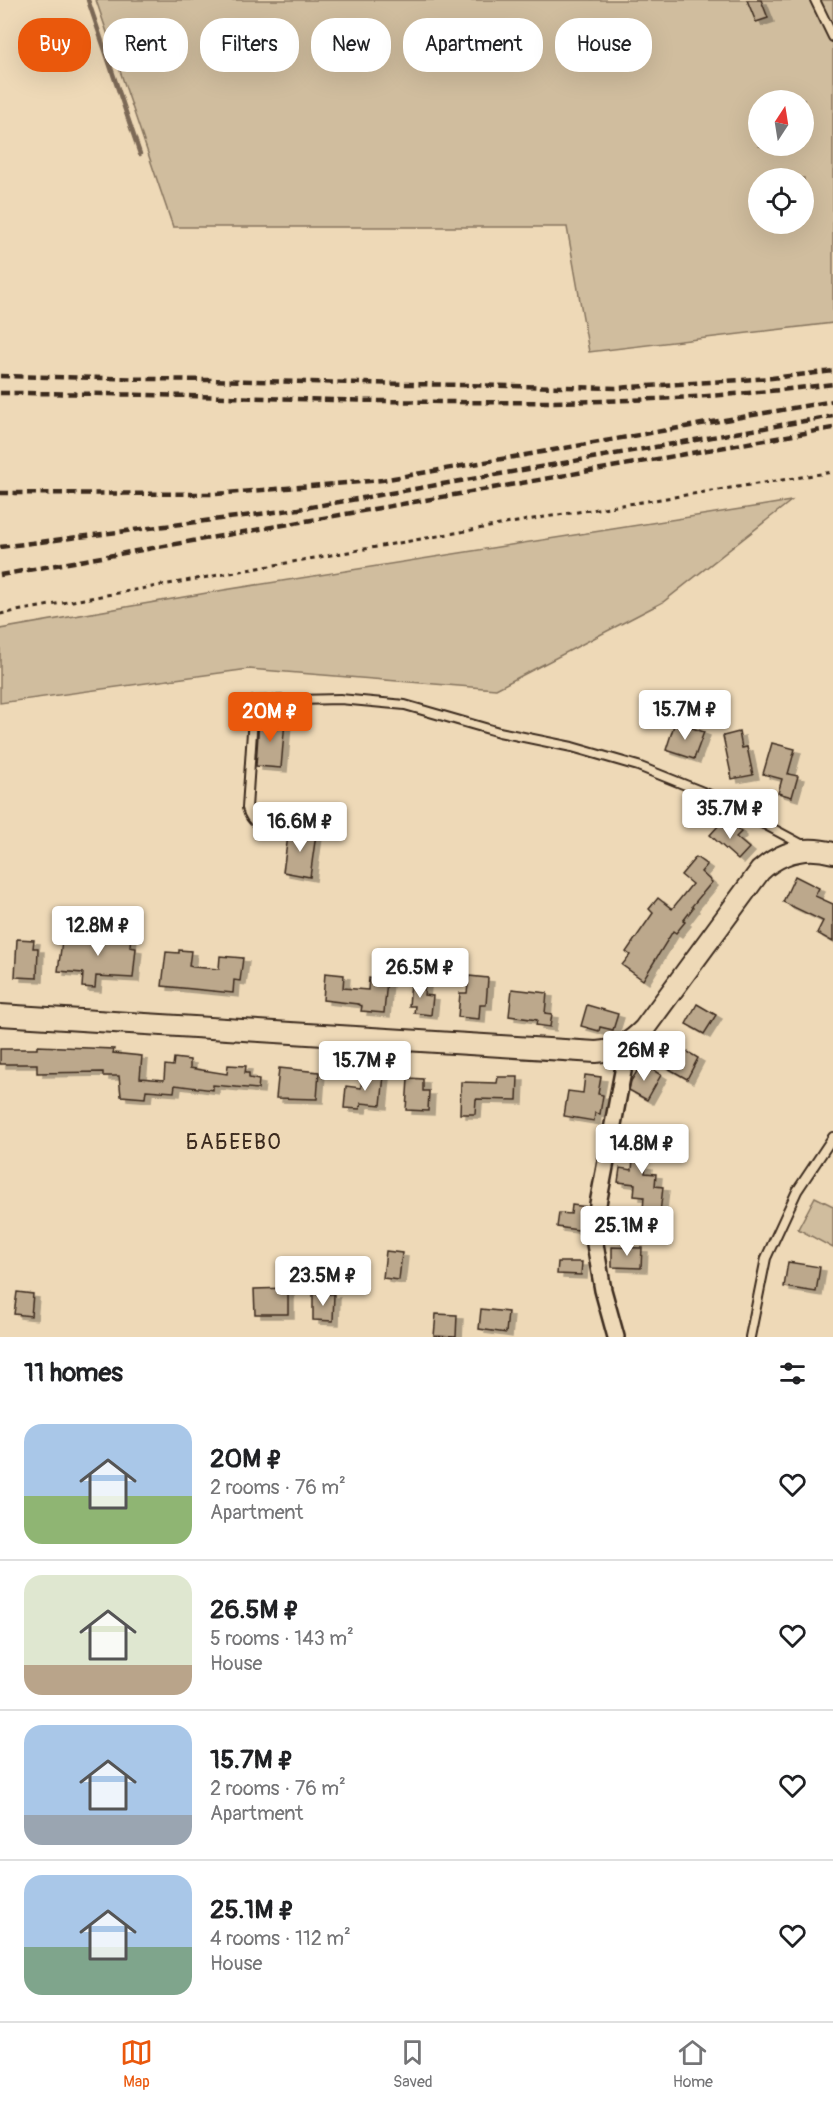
<!DOCTYPE html>
<meta charset="utf-8">
<style>
:root{--surface:#fff;--page:#f2f2f2;--text:#202124;--muted:#757577;--line:#e0e0e0;--accent:#ea580c}
body{margin:0;font-family:Pangolin,sans-serif;background:var(--page);color:var(--text);height:100vh;display:flex;flex-direction:column;font-size:22px;white-space:nowrap}
*{box-sizing:border-box;margin:0}
p{font-size:20px;color:var(--muted)}
.icon{flex:none;width:33px;height:33px;fill:none;stroke:currentColor;stroke-width:2;stroke-linecap:round;stroke-linejoin:round}
.map{position:relative;height:1337px;overflow:hidden}
.drawer{display:flex;flex-direction:column;background:var(--surface);flex:1}
.drawer>*{flex:none}
.banner{position:absolute;left:18px;top:18px;width:798px;height:54px;display:flex;gap:12px}
.needle{width:39px;rotate:12deg}
.buttons{position:absolute;left:748px;top:90px;display:grid;gap:12px}
.buttons a{display:grid;place-items:center;width:66px;height:66px;border-radius:50%;background:var(--surface);box-shadow:0 6px 24px #0002;font-size:30px}
.price{position:absolute;translate:-50% -51px;padding:0 14px;border-radius:6px;background:#fff;color:#222;font-size:20px;line-height:39px;filter:drop-shadow(0 2px 3px #0008)}
.price::after{content:'';position:absolute;left:50%;top:36px;width:18px;height:14px;margin-left:-9px;background:inherit;clip-path:polygon(0 0,100% 0,50% 100%)}
.price.selected{background:var(--accent);color:#fff}
ul{padding:0;list-style:none}
li{display:flex;align-items:center;gap:18px;height:150px;padding:0 24px}
li+li{border-top:2px solid var(--line)}
li span{display:grid;place-items:center;flex:none;width:168px;height:120px;border-radius:18px;color:#555}
li>.icon{margin-inline-start:auto}
span .icon{width:72px;height:72px;fill:#fffc;stroke-width:1}
li b{font-size:26px}
h2{display:flex;justify-content:space-between;align-items:center;height:72px;padding:0 24px;font-size:26px}
.chip{padding:0 21px;border-radius:24px;background:var(--surface);box-shadow:0 6px 24px #0002;font-size:21px;line-height:54px}
.chip.selected{background:var(--accent);color:#fff}
.dock{display:flex;justify-content:space-around;align-items:center;height:84px;border-top:2px solid var(--line);background:var(--surface);font-size:16px;color:var(--muted)}
.dock a{display:grid;justify-items:center;gap:3px}
.dock .selected{color:var(--accent)}
.map>svg:first-child{display:block}
.green{fill:#d0bd9e;stroke:#86745e;stroke-width:1.5;fill-rule:evenodd}
.lines{fill:none;stroke-linecap:round;stroke-linejoin:round}
.stream{stroke:#7c6956;stroke-width:4.5}
.building{fill:#bca88c;stroke:#3b2a1e;stroke-width:1.5;filter:url(#shadow)}
.service-casing{stroke:#3b2a1e;stroke-width:12}
.minor-casing{stroke:#3b2a1e;stroke-width:20}
.tertiary-casing{stroke:#3b2a1e;stroke-width:24}
.path{stroke:#3b2a1e;stroke-width:3;stroke-dasharray:4.5 4.5;stroke-linecap:butt}
.service{stroke:#eed9b7;stroke-width:8}
.minor{stroke:#eed9b7;stroke-width:15}
.tertiary{stroke:#eed9b7;stroke-width:20}
.rail{stroke:#3b2a1e;stroke-width:4.5;stroke-dasharray:9 4.5;stroke-linecap:butt}
.labels{text-anchor:middle;dominant-baseline:central;stroke-width:5;stroke-linejoin:round;paint-order:stroke}
.quarter-label{font-size:21px;letter-spacing:1.5px;fill:#3b2a1e;stroke:#eed9b7}
</style>
<div class="map">
<svg width="833" height="1337" viewBox="0 0 833 1337">
<defs>
<filter id="shadow"><feDropShadow dx="6" dy="4" stdDeviation="0" flood-color="#0004"/></filter>
</defs>
<rect width="100%" height="100%" fill="#eed9b7"/>
<filter id="ink" filterUnits="userSpaceOnUse"><feTurbulence type="fractalNoise" baseFrequency=".0167" numOctaves="2"/><feDisplacementMap in="SourceGraphic" scale="12" xChannelSelector="R" yChannelSelector="G"/><feConvolveMatrix kernelMatrix="1 2 1 2 8 2 1 2 1" color-interpolation-filters="sRGB"/></filter>
<g filter="url(#ink)">
<!-- green -->
<g class="green">
<path d="M96 0H833V323L589 352 567 227H173ZM759 100H804V146H759ZM759 178H804V224H759Z"/>
<polygon points="791,501 663,602 496,689 249,669 0,703 0,629 224,590"/>
<polygon points="815,1197 833,1206 833,1248 798,1229"/>
</g>
<g class="lines">
<!-- stream -->
<polyline class="stream" points="88,0 140,154"/>
</g>
<!-- building -->
<g class="building">
<polygon points="747,0 761,0 768,18 756,22"/>
<polygon points="259,719 285,721 281,768 256,766"/>
<polygon points="675,722 704,732 694,759 666,750"/>
<polygon points="739,732 742,748 747,747 753,775 732,779 723,736"/>
<polygon points="772,743 795,749 788,774 798,776 792,797 778,793 782,779 763,774"/>
<polygon points="729,821 741,832 736,837 749,848 738,860 710,835 720,824 724,827"/>
<polygon points="289,829 316,834 310,877 283,872"/>
<polygon points="696,857 707,865 701,872 712,882 692,906 693,908 683,921 685,922 676,933 673,931 643,980 622,965 630,955 626,952 653,913 649,909 658,898 672,909 692,884 681,875"/>
<polygon points="795,876 819,888 815,896 833,904 833,942 817,933 823,921 783,902"/>
<polygon points="74,931 115,936 115,933 131,934 130,947 136,948 133,978 96,976 95,988 82,987 83,973 58,971 62,941 73,942"/>
<polygon points="17,939 34,940 33,948 38,948 37,978 15,977"/>
<polygon points="179,950 191,951 189,966 193,967 219,969 220,956 243,958 240,981 234,980 233,993 162,986 166,952 179,953"/>
<polygon points="325,973 344,975 343,988 368,990 369,978 387,980 384,1013 361,1011 362,1006 358,1004 323,1000"/>
<polygon points="469,976 488,978 486,1005 480,1005 479,1019 458,1017 460,993 467,993"/>
<polygon points="411,982 425,983 424,995 433,996 431,1015 414,1013 415,1006 409,1006"/>
<polygon points="512,989 547,993 545,1013 552,1014 550,1027 536,1025 537,1020 509,1016"/>
<polygon points="697,1004 716,1015 704,1034 686,1024"/>
<polygon points="587,1005 618,1014 613,1030 600,1027 599,1031 581,1026"/>
<polygon points="37,1046 114,1049 113,1053 142,1056 140,1078 164,1080 165,1065 173,1066 174,1058 190,1060 190,1068 227,1074 228,1065 246,1066 245,1073 249,1073 249,1078 259,1080 258,1089 213,1085 213,1090 175,1085 174,1092 146,1090 145,1098 121,1096 119,1076 103,1076 103,1072 37,1073 37,1064 0,1064 0,1049 37,1049"/>
<polygon points="673,1049 680,1054 683,1049 698,1058 687,1079 664,1066"/>
<polygon points="642,1063 661,1075 647,1100 629,1090 631,1081"/>
<polygon points="279,1068 319,1072 317,1099 276,1098"/>
<polygon points="362,1073 384,1075 381,1105 361,1103 360,1109 344,1108 346,1086 361,1088"/>
<polygon points="585,1075 601,1077 598,1094 603,1095 600,1114 595,1113 594,1121 564,1116 568,1091 583,1093"/>
<polygon points="498,1077 518,1077 517,1100 476,1099 475,1114 460,1114 461,1082 497,1083"/>
<polygon points="408,1078 423,1079 423,1091 429,1091 428,1111 406,1110"/>
<polygon points="633,1130 653,1140 640,1164 646,1165 645,1173 656,1174 655,1186 663,1187 660,1213 643,1210 644,1197 634,1196 635,1184 618,1182 620,1168 632,1170 634,1148 627,1144"/>
<polygon points="572,1205 588,1207 585,1231 557,1227 559,1213 571,1214"/>
<polygon points="612,1247 642,1248 641,1268 612,1267"/>
<polygon points="386,1251 402,1253 399,1280 383,1278"/>
<polygon points="558,1262 582,1262 581,1275 557,1274"/>
<polygon points="788,1262 820,1267 816,1292 784,1287"/>
<polygon points="288,1288 288,1314 255,1314 254,1289"/>
<polygon points="17,1292 33,1294 31,1316 14,1314"/>
<polygon points="313,1294 334,1294 333,1321 313,1320"/>
<polygon points="481,1309 508,1312 506,1333 479,1329"/>
<polygon points="436,1314 457,1315 456,1337 434,1336"/>
</g>
<g class="lines">
<!-- service casing -->
<g class="service-casing">
<g id="service">
<polyline points="815,0 833,37"/>
<path d="M281 829C264 826 252 827 247 808L254 701 340 699 405 705 499 732 572 747 638 766 708 794 803 845"/>
<polyline points="750,1337 766,1258 797,1191 833,1137"/>
</g>
</g>
<!-- minor casing -->
<g class="minor-casing">
<polyline id="minor" points="616,1337 603,1290 595,1244 598,1204 628,1045"/>
</g>
<!-- tertiary casing -->
<g class="tertiary-casing">
<path id="tertiary" d="M0 1015 596 1052C618 1050 628 1045 644 1029L760 871C781 852 805 845 833 853"/>
</g>
<!-- path -->
<polyline class="path" points="0,614 539,518 833,472"/>
<!-- service -->
<use href="#service" class="service"/>
<!-- minor -->
<use href="#minor" class="minor"/>
<!-- tertiary -->
<use href="#tertiary" class="tertiary"/>
<!-- rail -->
<g class="rail">
<polyline points="0,376 616,388 772,378 833,371"/>
<path d="M0 393C278 393 557 419 833 384"/>
<polyline points="0,493 215,494 382,480 833,401"/>
<polyline points="0,547 299,509 833,416"/>
<polyline points="0,575 833,428"/>
</g>
</g>
</g>
<g class="labels">
<!-- quarter labels -->
<g class="quarter-label">
<text x="234" y="1142">БАБЕЕВО</text>
</g>
</g>
</svg>
<div class="buttons">
<a><svg class="needle" viewBox="-14 -14 28 28"><path d="M0-13l5 13h-10z" fill="#e53935"/><path d="M0 13l5-13h-10z" fill="#757577"/></svg></a>
<a><svg class="icon" aria-label="locate" viewBox="0 0 24 24"><circle cx="12" cy="12" r="6"/><path d="M12 2v4M12 18v4M2 12h4M18 12h4"/></svg></a>
</div>
<b class="price" style="left:685px;top:741px">15.7M ₽</b>
<b class="price selected" style="left:270px;top:743px">20M ₽</b>
<b class="price" style="left:730px;top:840px">35.7M ₽</b>
<b class="price" style="left:300px;top:853px">16.6M ₽</b>
<b class="price" style="left:98px;top:957px">12.8M ₽</b>
<b class="price" style="left:420px;top:999px">26.5M ₽</b>
<b class="price" style="left:644px;top:1082px">26M ₽</b>
<b class="price" style="left:365px;top:1092px">15.7M ₽</b>
<b class="price" style="left:642px;top:1175px">14.8M ₽</b>
<b class="price" style="left:627px;top:1257px">25.1M ₽</b>
<b class="price" style="left:323px;top:1307px">23.5M ₽</b>
<div class="banner">
<a class="chip selected">Buy</a>
<a class="chip">Rent</a>
<a class="chip">Filters</a>
<a class="chip">New</a>
<a class="chip">Apartment</a>
<a class="chip">House</a>
</div>
</div>
<section class="drawer">
<h2>11 homes<svg class="icon" aria-label="filters" viewBox="0 0 24 24"><path d="M4 7h16M4 17h16"/><circle cx="9" cy="7" r="2"/><circle cx="15" cy="17" r="2"/></svg></h2>
<ul>
<li><span style="background:linear-gradient(#a9c7e8 60%,#8fb573 0)"><svg class="icon" aria-label="home" viewBox="0 0 24 24"><path d="M3 11l9-7 9 7M6 9v11h12V9"/></svg></span><div><b>20M ₽</b><p>2 rooms · 76 m²</p><p>Apartment</p></div><svg class="icon" aria-label="heart" viewBox="0 0 24 24"><path d="M12 20l-8-8c-3-5 5-10 8-4 3-6 11-1 8 4z"/></svg></li>
<li><span style="background:linear-gradient(#dfe7d0 75%,#b9a48a 0)"><svg class="icon" aria-label="home" viewBox="0 0 24 24"><path d="M3 11l9-7 9 7M6 9v11h12V9"/></svg></span><div><b>26.5M ₽</b><p>5 rooms · 143 m²</p><p>House</p></div><svg class="icon" aria-label="heart" viewBox="0 0 24 24"><path d="M12 20l-8-8c-3-5 5-10 8-4 3-6 11-1 8 4z"/></svg></li>
<li><span style="background:linear-gradient(#a9c7e8 75%,#9aa5b1 0)"><svg class="icon" aria-label="home" viewBox="0 0 24 24"><path d="M3 11l9-7 9 7M6 9v11h12V9"/></svg></span><div><b>15.7M ₽</b><p>2 rooms · 76 m²</p><p>Apartment</p></div><svg class="icon" aria-label="heart" viewBox="0 0 24 24"><path d="M12 20l-8-8c-3-5 5-10 8-4 3-6 11-1 8 4z"/></svg></li>
<li><span style="background:linear-gradient(#a9c7e8 60%,#7fa58c 0)"><svg class="icon" aria-label="home" viewBox="0 0 24 24"><path d="M3 11l9-7 9 7M6 9v11h12V9"/></svg></span><div><b>25.1M ₽</b><p>4 rooms · 112 m²</p><p>House</p></div><svg class="icon" aria-label="heart" viewBox="0 0 24 24"><path d="M12 20l-8-8c-3-5 5-10 8-4 3-6 11-1 8 4z"/></svg></li>
</ul>
</section>
<nav class="dock">
<a class="selected"><svg class="icon" aria-label="map" viewBox="0 0 24 24"><path d="M3 6l6-2 6 2 6-2v14l-6 2-6-2-6 2zM9 4v14M15 6v14"/></svg>Map</a>
<a><svg class="icon" aria-label="saved" viewBox="0 0 24 24"><path d="M7 4h10v16l-5-4-5 4z"/></svg>Saved</a>
<a><svg class="icon" aria-label="home" viewBox="0 0 24 24"><path d="M3 11l9-7 9 7M6 9v11h12V9"/></svg>Home</a>
</nav>
